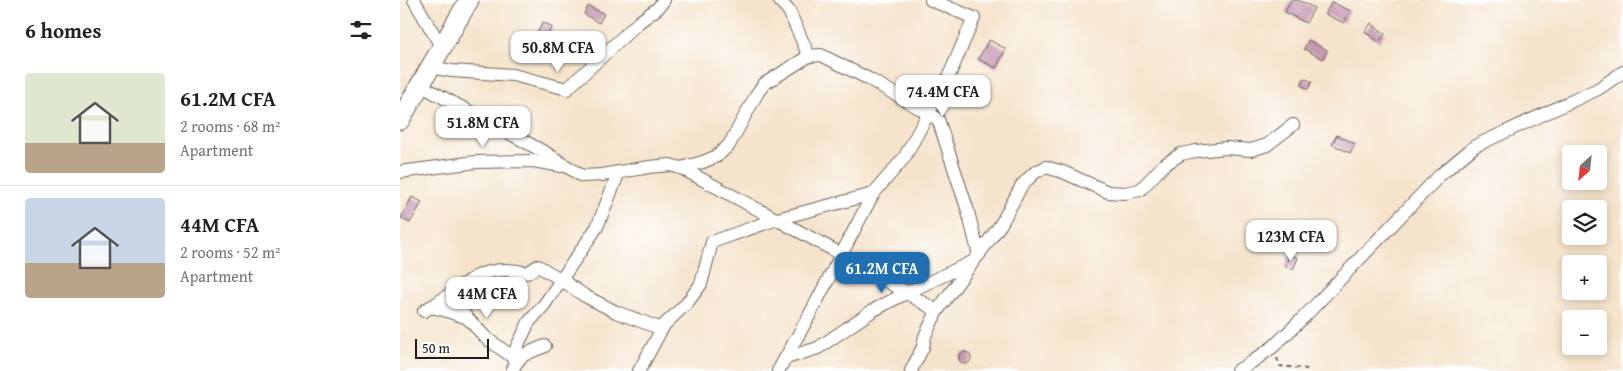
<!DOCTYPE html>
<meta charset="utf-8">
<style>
:root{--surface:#fff;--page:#f2f2f2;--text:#202124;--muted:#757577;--line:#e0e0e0;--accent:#1f6fb2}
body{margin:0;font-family:"Gentium Book Plus",serif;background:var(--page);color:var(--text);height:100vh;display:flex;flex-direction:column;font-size:19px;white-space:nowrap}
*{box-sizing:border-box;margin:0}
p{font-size:16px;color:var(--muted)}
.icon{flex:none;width:28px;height:28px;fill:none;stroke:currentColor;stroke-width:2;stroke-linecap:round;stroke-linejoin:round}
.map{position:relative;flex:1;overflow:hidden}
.details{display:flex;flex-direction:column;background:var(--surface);width:400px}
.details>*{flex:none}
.needle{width:32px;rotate:207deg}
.buttons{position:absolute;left:1162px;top:145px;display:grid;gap:10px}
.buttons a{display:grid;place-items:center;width:45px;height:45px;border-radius:5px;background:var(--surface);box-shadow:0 2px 8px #0003;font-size:25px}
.scale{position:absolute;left:15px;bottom:12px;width:74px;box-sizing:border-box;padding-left:5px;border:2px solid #1c1c1c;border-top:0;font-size:14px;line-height:18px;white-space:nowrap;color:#1c1c1c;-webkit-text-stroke:4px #fff;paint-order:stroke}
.price{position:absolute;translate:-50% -42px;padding:0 11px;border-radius:10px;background:#fff;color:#222;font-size:16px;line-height:32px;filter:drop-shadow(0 1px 2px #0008)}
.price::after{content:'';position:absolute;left:50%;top:30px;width:15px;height:11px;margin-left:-8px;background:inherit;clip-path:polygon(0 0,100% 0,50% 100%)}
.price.current{background:var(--accent);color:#fff}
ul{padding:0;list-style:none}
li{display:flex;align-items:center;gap:15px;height:125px;padding:0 25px}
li+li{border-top:1px solid var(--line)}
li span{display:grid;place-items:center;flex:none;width:140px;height:100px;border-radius:5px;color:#555}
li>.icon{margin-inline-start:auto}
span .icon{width:60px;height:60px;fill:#fffc;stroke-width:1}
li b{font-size:21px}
h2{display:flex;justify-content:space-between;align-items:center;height:60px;padding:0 25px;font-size:21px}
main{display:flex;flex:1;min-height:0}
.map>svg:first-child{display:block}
.building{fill:#c698b4}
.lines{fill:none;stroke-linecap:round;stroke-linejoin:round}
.minor-casing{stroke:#686259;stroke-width:14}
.highway-casing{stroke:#686259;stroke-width:21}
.path{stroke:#686259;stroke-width:2;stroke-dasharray:4 4;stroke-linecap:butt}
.minor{stroke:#fff;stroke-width:12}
.highway{stroke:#fff;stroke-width:19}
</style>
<main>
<section class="details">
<h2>6 homes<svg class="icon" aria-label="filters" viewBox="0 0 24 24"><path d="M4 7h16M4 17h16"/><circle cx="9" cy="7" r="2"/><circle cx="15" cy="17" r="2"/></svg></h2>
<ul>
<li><span style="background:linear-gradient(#dfe7d0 70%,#b9a48a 0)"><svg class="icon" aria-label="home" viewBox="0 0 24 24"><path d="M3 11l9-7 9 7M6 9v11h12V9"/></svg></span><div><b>61.2M CFA</b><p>2 rooms · 68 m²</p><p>Apartment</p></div></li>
<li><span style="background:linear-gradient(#c9d6e8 65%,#b9a48a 0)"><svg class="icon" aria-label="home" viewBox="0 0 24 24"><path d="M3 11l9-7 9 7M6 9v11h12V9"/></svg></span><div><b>44M CFA</b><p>2 rooms · 52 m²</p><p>Apartment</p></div></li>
</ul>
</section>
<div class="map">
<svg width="1223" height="371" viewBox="0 0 1223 371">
<rect width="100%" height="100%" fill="#fff"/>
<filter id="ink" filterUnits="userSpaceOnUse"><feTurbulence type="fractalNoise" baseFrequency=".02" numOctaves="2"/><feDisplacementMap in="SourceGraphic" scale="10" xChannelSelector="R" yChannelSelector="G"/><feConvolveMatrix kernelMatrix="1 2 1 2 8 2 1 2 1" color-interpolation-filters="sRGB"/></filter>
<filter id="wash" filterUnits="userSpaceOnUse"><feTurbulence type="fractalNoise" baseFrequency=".0096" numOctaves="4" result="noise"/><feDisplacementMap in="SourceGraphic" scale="20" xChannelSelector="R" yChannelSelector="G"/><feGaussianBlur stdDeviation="1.12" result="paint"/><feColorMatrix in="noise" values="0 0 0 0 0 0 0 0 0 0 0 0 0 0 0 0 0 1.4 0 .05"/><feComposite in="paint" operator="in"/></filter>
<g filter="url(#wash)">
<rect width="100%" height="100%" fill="#f5e3cb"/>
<g id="blocks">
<!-- building -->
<g class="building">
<polygon points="891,0 898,0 914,8 906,23 885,12"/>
<polygon points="932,2 950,11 944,23 925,14"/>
<polygon points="188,6 204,14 199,23 184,14"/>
<polygon points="143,22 152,27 146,39 137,34"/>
<polygon points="971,23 985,34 979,42 965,32"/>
<polygon points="589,40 606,49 596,68 578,59"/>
<polygon points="908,40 927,50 923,59 904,49"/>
<polygon points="904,78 912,82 908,89 901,85"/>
<polygon points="937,135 955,144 950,153 932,144"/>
<polygon points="12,197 22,202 10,223 1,218"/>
<polygon points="890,254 898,258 893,269 885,266"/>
<circle cx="565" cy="358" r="6"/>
</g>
</g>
</g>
<g filter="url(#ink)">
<use href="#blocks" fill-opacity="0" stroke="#686259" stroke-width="1"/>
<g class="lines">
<!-- minor casing -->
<g class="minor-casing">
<g id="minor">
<polyline points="14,0 42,48"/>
<polyline points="379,0 389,11 409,56"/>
<polyline points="30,67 52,71 113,75 167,89 239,22 258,8 264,0"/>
<polyline points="20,85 146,153 182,176 202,175 249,167 270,165 281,168 441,254 537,311"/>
<polyline points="281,168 303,162 317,156 329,145 358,92 364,84 409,56 421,55 469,79 538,119 567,208 579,255"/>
<polyline points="0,172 76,162 133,161 162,166"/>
<polyline points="473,194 504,158 548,78 574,18 531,0"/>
<polyline points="47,296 86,338 117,360"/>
<polyline points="30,307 44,310 65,317"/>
<path d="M24 311C63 290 77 260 127 273L138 266 162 280 185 296 216 312 262 329"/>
<polyline points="112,357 129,322 144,305 197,227 219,172"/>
<polyline points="386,358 418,348 472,311 506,293 572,262"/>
<path d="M112 371C121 352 127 354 145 346"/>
<polyline points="239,371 264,325 287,303 301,284 312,242 377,219 473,194 409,316 378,371"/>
<polyline points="511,371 523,347 525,336 537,311 601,224 622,185 634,173 646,167 663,172 708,192 725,193 740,190 764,165 781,154 796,151 826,148 851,150 867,145 893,125"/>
<polyline points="837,371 852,362 874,346 904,317 1040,175 1075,146 1198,89 1223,72"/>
</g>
</g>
<!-- highway casing -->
<g class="highway-casing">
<polyline id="highway" points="0,120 69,0"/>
</g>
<!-- path -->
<polyline class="path" points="877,358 880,366 907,369 910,371"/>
<!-- minor -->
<use href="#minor" class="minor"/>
<!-- highway -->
<use href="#highway" class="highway"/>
</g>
</g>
</svg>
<div class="buttons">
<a><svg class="needle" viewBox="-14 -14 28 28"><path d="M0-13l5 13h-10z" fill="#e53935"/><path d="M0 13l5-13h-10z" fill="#757577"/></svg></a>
<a><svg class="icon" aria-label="layers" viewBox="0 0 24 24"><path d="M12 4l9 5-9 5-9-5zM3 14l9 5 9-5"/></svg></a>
<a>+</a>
<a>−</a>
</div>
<div class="scale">50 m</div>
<b class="price" style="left:158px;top:73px">50.8M CFA</b>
<b class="price" style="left:543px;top:117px">74.4M CFA</b>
<b class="price" style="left:83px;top:148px">51.8M CFA</b>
<b class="price" style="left:891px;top:262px">123M CFA</b>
<b class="price current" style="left:482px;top:294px">61.2M CFA</b>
<b class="price" style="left:87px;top:319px">44M CFA</b>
</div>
</main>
